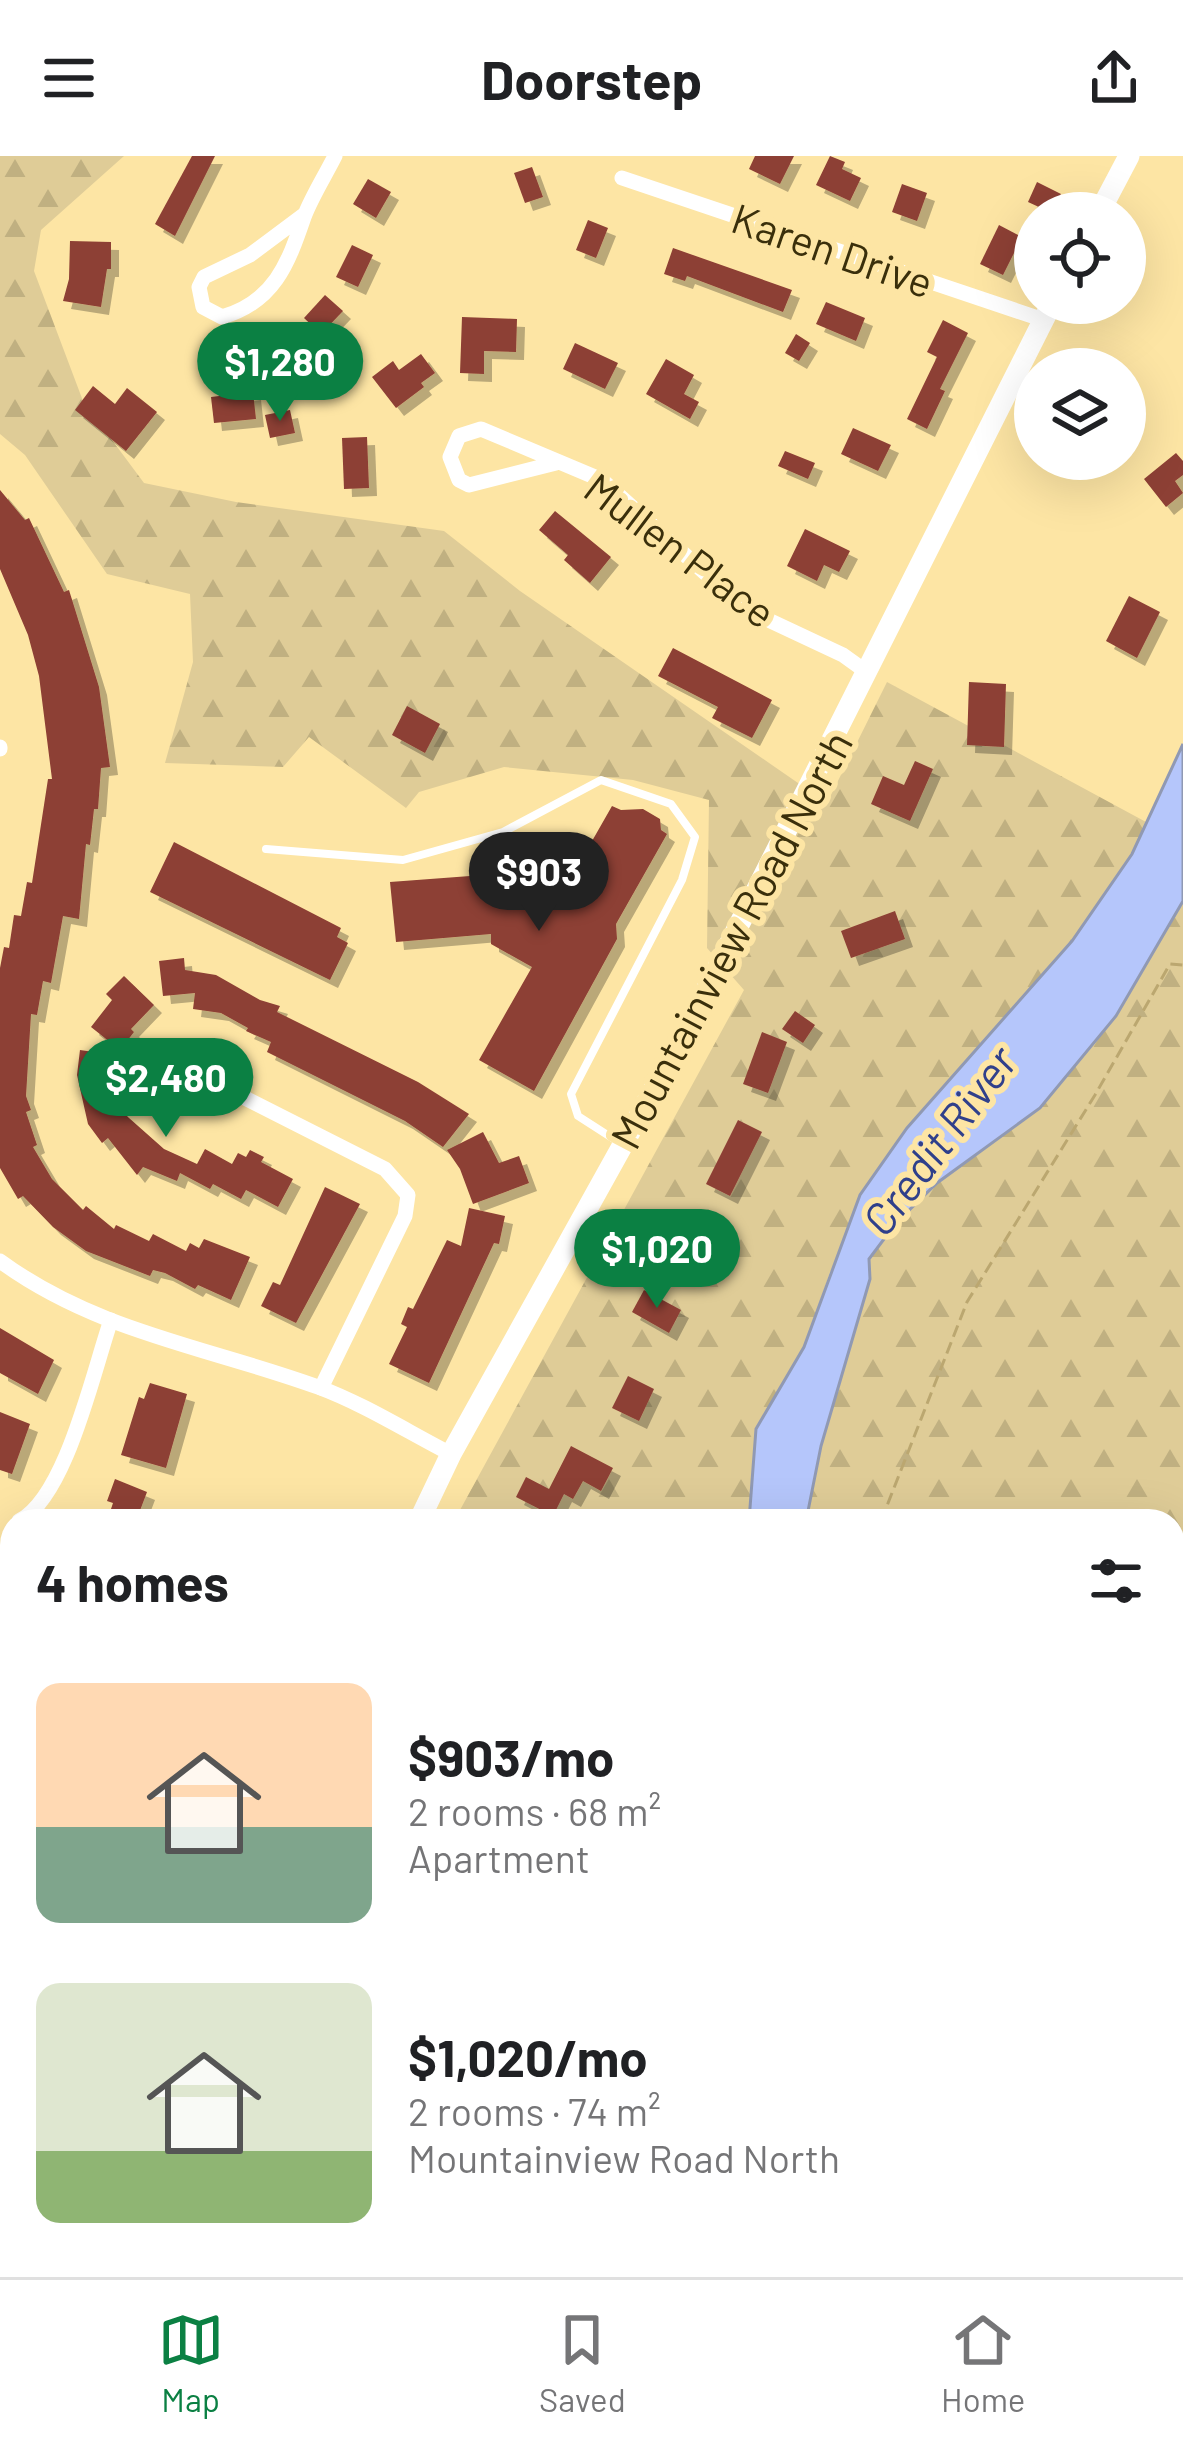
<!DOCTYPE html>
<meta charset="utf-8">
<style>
:root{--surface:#fff;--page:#f2f2f2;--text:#202124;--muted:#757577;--line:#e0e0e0;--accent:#0b8043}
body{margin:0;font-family:Barlow,sans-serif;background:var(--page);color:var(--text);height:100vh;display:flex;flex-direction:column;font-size:45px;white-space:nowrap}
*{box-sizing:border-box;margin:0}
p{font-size:39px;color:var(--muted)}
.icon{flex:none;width:66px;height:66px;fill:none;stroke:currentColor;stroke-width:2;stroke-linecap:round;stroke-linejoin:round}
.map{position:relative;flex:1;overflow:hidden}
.details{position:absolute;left:0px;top:1353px;width:1185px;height:768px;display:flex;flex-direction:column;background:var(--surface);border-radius:36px 36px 0 0;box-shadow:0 12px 48px #0002}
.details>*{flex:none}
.tools{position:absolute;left:1014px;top:36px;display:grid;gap:24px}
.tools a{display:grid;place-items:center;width:132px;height:132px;border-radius:50%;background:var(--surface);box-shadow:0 12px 48px #0002;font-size:60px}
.price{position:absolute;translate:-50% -102px;padding:0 27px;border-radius:42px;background:var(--accent);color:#fff;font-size:39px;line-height:78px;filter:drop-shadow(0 3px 6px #0008)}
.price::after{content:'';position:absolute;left:50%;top:72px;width:36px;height:27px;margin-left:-18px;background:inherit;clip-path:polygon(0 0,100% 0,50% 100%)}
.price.active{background:#222;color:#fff}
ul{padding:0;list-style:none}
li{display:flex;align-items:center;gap:36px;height:300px;padding:0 36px}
li span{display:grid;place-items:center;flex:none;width:336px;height:240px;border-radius:24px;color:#555}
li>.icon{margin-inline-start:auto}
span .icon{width:144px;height:144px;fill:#fffc;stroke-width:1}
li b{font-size:51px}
h2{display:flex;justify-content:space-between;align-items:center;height:144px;padding:0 36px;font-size:51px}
header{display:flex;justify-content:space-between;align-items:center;height:156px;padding:0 36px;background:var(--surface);font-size:54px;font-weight:700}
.tabs{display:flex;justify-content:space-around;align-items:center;height:168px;border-top:3px solid var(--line);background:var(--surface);font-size:33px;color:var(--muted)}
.tabs a{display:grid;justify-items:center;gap:6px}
.tabs .active{color:var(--accent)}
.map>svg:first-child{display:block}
.forest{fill:url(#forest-firs)}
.water{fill:#b5c6fb;stroke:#9099b3;stroke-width:3}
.building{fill:#8d3f34;filter:url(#shadow)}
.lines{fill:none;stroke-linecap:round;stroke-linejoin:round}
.path{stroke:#bba770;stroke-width:3;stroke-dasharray:12 6;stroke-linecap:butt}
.service{stroke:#fff;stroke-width:8}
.minor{stroke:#fff;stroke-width:15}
.tertiary{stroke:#fff;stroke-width:18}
.secondary{stroke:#fff;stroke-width:21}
.labels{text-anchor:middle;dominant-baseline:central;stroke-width:12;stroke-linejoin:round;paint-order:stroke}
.street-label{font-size:42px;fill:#3a2f0b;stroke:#fde5a4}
.water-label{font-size:45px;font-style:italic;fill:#30408b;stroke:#fde5a4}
</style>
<header><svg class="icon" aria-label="menu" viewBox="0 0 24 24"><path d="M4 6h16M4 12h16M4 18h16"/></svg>Doorstep<svg class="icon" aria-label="share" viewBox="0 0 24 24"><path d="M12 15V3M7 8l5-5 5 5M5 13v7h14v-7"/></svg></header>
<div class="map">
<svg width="1183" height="2121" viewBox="0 0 1183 2121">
<defs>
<pattern id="forest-firs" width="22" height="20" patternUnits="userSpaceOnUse" patternTransform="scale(3)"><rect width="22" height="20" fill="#dfcc97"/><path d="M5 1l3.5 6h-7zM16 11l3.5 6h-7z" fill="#c0b081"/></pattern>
<filter id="shadow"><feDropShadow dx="8" dy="8" stdDeviation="0" flood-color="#0004"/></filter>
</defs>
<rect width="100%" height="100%" fill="#fde5a4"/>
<!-- forest -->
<g class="forest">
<polygon points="0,0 124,0 41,74 34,115 83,245 144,327 236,346 444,375 520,435 827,647 887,526 1146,666 1132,698 1072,785 974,897 830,1116 804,1191 756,1273 749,1365 454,1365 744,834 707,792 709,644 633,624 504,611 419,636 406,652 309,581 283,611 165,607 193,506 190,438 107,418 25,299 0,278"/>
<polygon points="1183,745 1183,2015 1173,2010 1173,1365 806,1365 821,1290 870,1123 869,1103 896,1067 937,1027 1040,952 1167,774"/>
<polygon points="1173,2100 1183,2108 1183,2121 1044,2121 1041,2109 1173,2109"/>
<polygon points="790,2109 951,2109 955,2121 813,2121"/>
</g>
<!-- water -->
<g class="water">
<polygon points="1183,588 1183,745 1116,860 1040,952 937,1027 896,1067 869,1103 870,1123 821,1290 806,1365 749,1365 756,1273 804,1191 860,1039 907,972 1072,785 1132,698"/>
<polygon points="1173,2010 1183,2015 1183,2108 1173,2100"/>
<polygon points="951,2109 1041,2109 1044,2121 955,2121"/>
</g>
<!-- building -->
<g class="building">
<polygon points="192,0 215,0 175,80 155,68"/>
<polygon points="755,0 794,0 780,28 749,13"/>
<polygon points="830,0 845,6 842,13 861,22 850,45 816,29"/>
<polygon points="532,11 543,41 525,47 514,17"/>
<polygon points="368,23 391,36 376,62 353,48"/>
<polygon points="1037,26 1061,38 1052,57 1028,46"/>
<polygon points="902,28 927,37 917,65 892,56"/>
<polygon points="588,64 608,72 596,102 576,94"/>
<polygon points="999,69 1022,81 1003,119 980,108"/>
<polygon points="70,85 111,86 111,113 107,113 101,151 63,145 69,123"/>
<polygon points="352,89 373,99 358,131 336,121"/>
<polygon points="673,92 792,134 783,156 687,120 685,125 664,118"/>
<polygon points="325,139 343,155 321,178 304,162"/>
<polygon points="826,146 865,162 856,185 816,168"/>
<polygon points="462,161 517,163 516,196 484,195 484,218 460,217"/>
<polygon points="943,164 968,177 940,233 945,235 927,273 907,263 937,201 927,196"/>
<polygon points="796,178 810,187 799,205 785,197"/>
<polygon points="575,187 618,207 605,233 563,213"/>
<polygon points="421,198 435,217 421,227 424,231 396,252 372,221 393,205 399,214"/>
<polygon points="666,203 694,219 684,238 699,246 690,263 646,238"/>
<polygon points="93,230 115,248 127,232 157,256 126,295 75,254"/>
<polygon points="253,236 256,263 214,267 211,241"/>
<polygon points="290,254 295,277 270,282 265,259"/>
<polygon points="853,272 891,289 878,315 841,298"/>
<polygon points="367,281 369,332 344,333 342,282"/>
<polygon points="785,295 815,307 808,323 778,310"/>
<polygon points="1176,297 1183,305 1183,319 1175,325 1183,337 1166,351 1144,323"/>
<polygon points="0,334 25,364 29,362 64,436 69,434 99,531 110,611 101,612 98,653 94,653 90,689 86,688 79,763 63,760 51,827 43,825 37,859 31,858 26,940 31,954 26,956 37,989 33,991 52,1023 83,1054 86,1050 114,1073 116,1069 149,1085 153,1078 186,1095 190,1087 199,1092 204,1083 250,1101 231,1144 198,1129 195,1133 165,1117 153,1114 150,1120 86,1095 53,1071 23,1040 18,1043 0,1012 0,812 4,791 9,792 14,759 21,760 27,726 32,727 48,623 52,623 39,520 28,479 0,413"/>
<polygon points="555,355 611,401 590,427 564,404 568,399 539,374"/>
<polygon points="805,373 850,395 839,416 824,409 817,425 787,410"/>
<polygon points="1129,440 1160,456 1137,502 1106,485"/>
<polygon points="673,492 772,544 752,582 712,562 718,551 658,520"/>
<polygon points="969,526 1006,528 1004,591 967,589"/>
<polygon points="407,550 440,568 425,597 392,579"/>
<polygon points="915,605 933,613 910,665 871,648 883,620 904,629"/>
<polygon points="612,650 621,654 643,653 660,663 661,674 667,678 616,768 617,783 534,935 479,904 532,811 491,788 491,778 396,786 390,726 497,718 511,726 527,725 559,743"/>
<polygon points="174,686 341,772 337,781 348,787 330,824 150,736"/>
<polygon points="895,755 905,783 851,802 841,775"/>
<polygon points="184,802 185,814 216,819 260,844 280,850 277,856 418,926 469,958 443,991 405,965 267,896 271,886 246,875 248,872 221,857 193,853 195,837 163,840 159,805"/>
<polygon points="124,820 154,849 131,873 134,876 120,894 91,871 112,844 106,838"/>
<polygon points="795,855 815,869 803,887 782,873"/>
<polygon points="762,876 787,886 768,937 743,928"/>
<polygon points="80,894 121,900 115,935 120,954 164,993 197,1008 205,993 232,1008 238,997 246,1001 250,994 264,1001 261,1006 293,1023 278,1051 246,1034 241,1043 213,1028 210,1033 180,1017 177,1025 143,1011 137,1019 108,982 102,987 88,968 77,919"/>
<polygon points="738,964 762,976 730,1040 706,1028"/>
<polygon points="483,976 499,1007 519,1000 529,1027 473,1048 460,1013 447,994"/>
<polygon points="325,1031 360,1048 296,1167 261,1150 273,1126 280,1129"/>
<polygon points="469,1052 505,1060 499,1088 494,1087 429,1227 389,1208 407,1171 401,1168 408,1151 413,1153 447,1084 461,1090"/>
<polygon points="680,1063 706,1073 688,1120 662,1111 668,1093 661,1090 668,1071 676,1075"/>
<polygon points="644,1134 681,1154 669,1177 632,1156"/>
<polygon points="0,1172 54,1204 38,1238 0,1217"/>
<polygon points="628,1220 654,1233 639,1265 612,1252"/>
<polygon points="150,1227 187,1238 166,1312 121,1299 139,1241 144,1243"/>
<polygon points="0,1256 30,1268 12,1318 0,1314"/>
<polygon points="571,1290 613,1312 601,1335 583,1325 573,1343 564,1338 553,1360 516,1341 526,1321 549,1333"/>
<polygon points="115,1323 147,1336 136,1365 107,1365 113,1347 107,1345"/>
</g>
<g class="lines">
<!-- path -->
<g class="path">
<polyline points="881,1365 967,1146 1095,939 1170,808 1183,809"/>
<polyline points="1173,1939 1183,1944"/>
</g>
<!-- service -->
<polyline class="service" points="266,693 403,704 503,676 601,624 671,648 695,681 682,724 571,938 578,960 620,987"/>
<!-- minor -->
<g class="minor">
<polyline points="622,22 1044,164"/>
<path d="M305 58 250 99 204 121 199 131 203 151 222 161C274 146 288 108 304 61 312 40 325 20 335 0"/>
<polyline points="556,307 469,329 459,324 450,301 459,280 481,273 602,324 745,453 843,499 868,517"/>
<polyline points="0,591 0,593"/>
<polyline points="187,934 229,934 385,1013 408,1039 405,1060 321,1232"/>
<path d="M0 1105C97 1176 208 1191 318 1231 364 1248 408 1276 451 1298"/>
<path d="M19 1365C66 1341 93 1216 111 1164"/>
<polyline points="494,2109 520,2121"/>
<polyline points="176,2121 182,2109"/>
<polyline points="475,2121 482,2109"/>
<polyline points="674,2121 677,2109"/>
</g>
<!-- tertiary -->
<polyline class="tertiary" points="0,1644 12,1648"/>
<!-- secondary -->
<g class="secondary">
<polyline points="1099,57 1129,0"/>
<polyline points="419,1365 451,1298 680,886 1052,147"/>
<polyline points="41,2121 47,2109"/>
</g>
</g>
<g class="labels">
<!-- street labels -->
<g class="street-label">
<text transform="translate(833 93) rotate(19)">Karen Drive</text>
<text transform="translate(681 393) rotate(37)">Mullen Place</text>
<text transform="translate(730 783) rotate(-62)">Mountainview Road North</text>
</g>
<!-- water labels -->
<g class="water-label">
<text transform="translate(938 984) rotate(-53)">Credit River</text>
</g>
</g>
</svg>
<div class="tools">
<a><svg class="icon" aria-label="locate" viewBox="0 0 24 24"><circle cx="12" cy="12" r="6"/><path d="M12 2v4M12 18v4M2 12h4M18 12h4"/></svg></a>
<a><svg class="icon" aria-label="layers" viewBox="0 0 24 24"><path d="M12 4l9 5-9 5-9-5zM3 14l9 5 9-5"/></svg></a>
</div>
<b class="price" style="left:280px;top:268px">$1,280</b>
<b class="price active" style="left:539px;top:778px">$903</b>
<b class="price" style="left:166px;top:984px">$2,480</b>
<b class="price" style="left:657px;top:1155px">$1,020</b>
<section class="details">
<h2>4 homes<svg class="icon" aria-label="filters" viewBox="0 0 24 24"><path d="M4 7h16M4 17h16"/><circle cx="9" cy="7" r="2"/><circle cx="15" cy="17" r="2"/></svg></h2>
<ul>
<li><span style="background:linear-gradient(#ffd9b3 60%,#7fa58c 0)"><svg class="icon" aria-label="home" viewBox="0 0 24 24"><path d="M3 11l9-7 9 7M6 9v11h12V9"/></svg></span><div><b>$903/mo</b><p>2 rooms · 68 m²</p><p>Apartment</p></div></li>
<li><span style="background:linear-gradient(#dfe7d0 70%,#8fb573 0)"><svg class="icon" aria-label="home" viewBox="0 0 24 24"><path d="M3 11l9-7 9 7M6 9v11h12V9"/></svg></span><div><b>$1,020/mo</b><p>2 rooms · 74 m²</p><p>Mountainview Road North</p></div></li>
</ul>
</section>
</div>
<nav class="tabs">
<a class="active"><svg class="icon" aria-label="map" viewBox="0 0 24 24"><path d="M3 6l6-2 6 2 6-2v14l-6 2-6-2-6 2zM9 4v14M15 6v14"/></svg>Map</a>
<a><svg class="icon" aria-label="saved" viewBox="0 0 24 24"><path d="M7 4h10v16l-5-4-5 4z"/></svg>Saved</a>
<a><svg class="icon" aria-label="home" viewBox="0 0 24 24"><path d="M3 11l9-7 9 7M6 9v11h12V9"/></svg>Home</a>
</nav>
